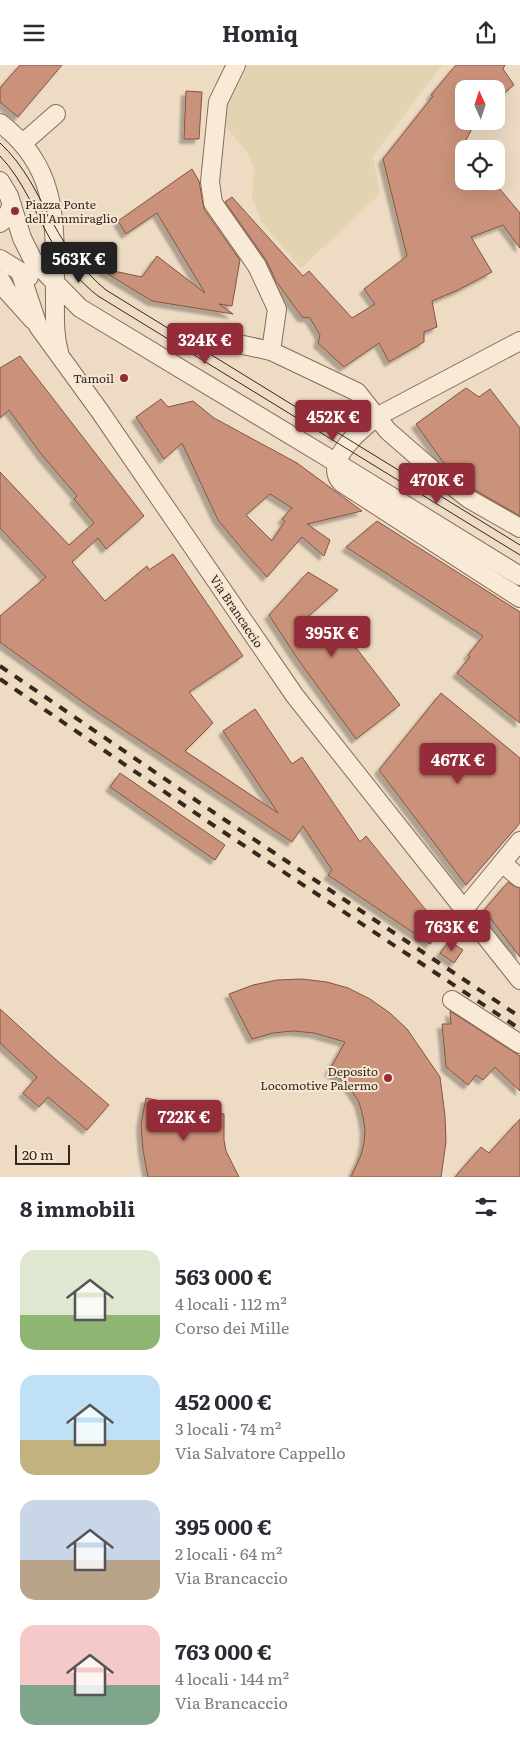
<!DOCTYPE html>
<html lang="it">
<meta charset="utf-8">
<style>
:root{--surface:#fff;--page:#f2f2f3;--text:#2b2b33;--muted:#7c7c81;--accent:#942c3a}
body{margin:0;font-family:Literata,serif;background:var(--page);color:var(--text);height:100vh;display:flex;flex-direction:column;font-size:19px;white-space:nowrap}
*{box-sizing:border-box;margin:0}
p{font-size:16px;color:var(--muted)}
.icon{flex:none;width:28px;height:28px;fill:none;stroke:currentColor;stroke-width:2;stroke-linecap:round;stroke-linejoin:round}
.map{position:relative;height:1112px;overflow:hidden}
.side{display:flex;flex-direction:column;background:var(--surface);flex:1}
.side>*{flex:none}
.needle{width:32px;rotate:357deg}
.buttons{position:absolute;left:455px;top:15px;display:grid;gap:10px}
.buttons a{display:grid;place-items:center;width:50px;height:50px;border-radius:10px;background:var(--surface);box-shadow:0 5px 20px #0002;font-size:25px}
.scale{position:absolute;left:15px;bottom:12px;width:55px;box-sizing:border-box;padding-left:5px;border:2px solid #37271e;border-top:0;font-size:14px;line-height:18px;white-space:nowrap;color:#37271e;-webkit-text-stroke:4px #f4e7d3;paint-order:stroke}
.price{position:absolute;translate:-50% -42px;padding:0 11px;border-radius:5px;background:var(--accent);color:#fff;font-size:16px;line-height:32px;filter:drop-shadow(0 1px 2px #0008)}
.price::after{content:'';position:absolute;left:50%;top:30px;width:15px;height:11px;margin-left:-8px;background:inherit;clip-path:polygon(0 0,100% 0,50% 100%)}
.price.current{background:#222;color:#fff}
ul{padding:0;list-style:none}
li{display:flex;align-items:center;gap:15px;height:125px;padding:0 20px}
li span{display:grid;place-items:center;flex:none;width:140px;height:100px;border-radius:15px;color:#555}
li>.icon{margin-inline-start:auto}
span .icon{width:60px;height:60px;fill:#fffc;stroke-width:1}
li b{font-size:21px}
h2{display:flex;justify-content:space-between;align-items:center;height:60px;padding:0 20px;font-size:21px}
header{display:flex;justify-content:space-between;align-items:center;height:65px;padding:0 20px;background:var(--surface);font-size:22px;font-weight:700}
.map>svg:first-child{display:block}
.farmland{fill:#e2d4b1}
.building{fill:#ca927a;stroke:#855441;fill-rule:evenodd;filter:url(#shadow)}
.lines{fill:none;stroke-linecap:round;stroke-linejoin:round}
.minor-casing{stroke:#876d5b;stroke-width:20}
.minor{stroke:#f8ead7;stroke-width:18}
.tram{stroke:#37271e;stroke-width:1}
.rail{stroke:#37271e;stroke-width:4;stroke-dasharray:9 9;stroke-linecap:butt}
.poi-dot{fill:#942c3a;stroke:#f4e7d3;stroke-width:2}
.labels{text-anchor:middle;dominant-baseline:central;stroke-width:4;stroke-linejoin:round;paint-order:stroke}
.poi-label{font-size:12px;fill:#37271e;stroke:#f4e7d3;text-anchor:end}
.street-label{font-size:12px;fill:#37271e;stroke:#f4e7d3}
</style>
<header><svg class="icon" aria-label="menu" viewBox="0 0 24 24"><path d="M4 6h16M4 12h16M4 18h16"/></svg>Homiq<svg class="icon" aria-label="share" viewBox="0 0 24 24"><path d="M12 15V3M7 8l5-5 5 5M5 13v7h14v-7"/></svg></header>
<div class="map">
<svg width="520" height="1112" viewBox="0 0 520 1112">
<defs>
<filter id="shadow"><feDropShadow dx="-4.5" dy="4.5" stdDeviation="1" flood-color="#0004"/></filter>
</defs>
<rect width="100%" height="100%" fill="#eddbc4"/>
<!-- farmland -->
<polygon class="farmland" points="244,0 442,0 373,91 380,129 301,203 261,156 252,131 254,102 247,87 222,57 236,9"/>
<!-- building -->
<g class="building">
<polygon points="20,0 62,0 18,52 0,37 0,23"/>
<polygon points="456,0 505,0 503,4 514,20 503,29 495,19 493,24 464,24 464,56 476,56 464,79 464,116 493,116 520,148 520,183 503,160 471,172 492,207 458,225 432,236 437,262 424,267 424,277 389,297 379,278 344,302 318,278 320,270 310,253 302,252 276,216 266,195 225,137 232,132 303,211 309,206 352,253 375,239 364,224 407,191 383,94 433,31 431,30"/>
<polygon points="186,26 202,27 199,74 184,74"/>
<polygon points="192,104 199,116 204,144 240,195 232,241 219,239 233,249 152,236 103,206 104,204 142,212 157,191 205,228 157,148 126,169 118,156"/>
<polygon points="20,291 144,451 106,484 98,473 72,497 105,536 147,501 149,505 173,489 243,591 189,627 213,658 185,686 278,748 223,666 255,644 292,699 302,692 360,777 366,771 442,865 430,879 328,810 332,805 303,761 292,777 97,647 0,577 0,551 46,512 0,463 0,407 69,480 94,458 74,434 77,431 42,390 9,345 0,353 0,303"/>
<polygon points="466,323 479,332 490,324 520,363 520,451 475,425 448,404 416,359"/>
<path d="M161 334 168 342 193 336 214 353 297 398 362 446 307 459 330 475 324 491 302 472 267 512 247 490 218 455 182 378 164 394 136 352ZM270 429 292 443 282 454 285 456 272 476 246 450Z"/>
<polygon points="377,456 520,547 520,658 457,608 470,592 468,590 483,571 346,482"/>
<polygon points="308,507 338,525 303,556 337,558 400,640 356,674 297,593 269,550"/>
<polygon points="441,628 520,693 520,758 466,820 379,705"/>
<polygon points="120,708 225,780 215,795 110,722"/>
<polygon points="508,817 514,821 520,823 520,892 484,845"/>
<polygon points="449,876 463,885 454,898 440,888"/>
<polygon points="302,914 327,917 348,923 370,934 390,948 407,964 440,1012 445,1051 446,1077 441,1112 351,1112 361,1090 364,1078 365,1065 363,1052 359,1037 347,1019 329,1006 345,977 314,968 293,966 273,968 252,974 229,929 253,920 277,915"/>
<polygon points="0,944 54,993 109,1040 87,1065 48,1032 39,1042 23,1028 37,1012 0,978"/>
<polygon points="450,946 520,991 520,1026 495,1002 483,1015 476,1010 468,1020 446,1002 442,959 451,959"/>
<polygon points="146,1033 224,1049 224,1075 226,1086 239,1112 148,1112 143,1085 141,1059"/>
<polygon points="520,1054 520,1112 455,1112 481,1082 489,1088"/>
</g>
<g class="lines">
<!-- minor casing -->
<g class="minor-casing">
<g id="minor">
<polyline points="236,0 218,37 210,117 213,138 257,201 277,244 271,286"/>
<path d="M0 58C62 105 54 163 55 233 55 252 54 269 59 287"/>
<polyline points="23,78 56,49"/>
<polyline points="0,116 9,131 22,173 33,195 80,243 355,409 520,511"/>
<polyline points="0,158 5,154 12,140"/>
<polyline points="0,194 29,212"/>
<polyline points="20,207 38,261 99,345 295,631 520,915"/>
<polyline points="0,214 7,226 33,255"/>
<polyline points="220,275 271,286 357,327 388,366 442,413 469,434 520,463"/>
<path d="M520 276 382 349C365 359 320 397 342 418L520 533"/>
<polyline points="502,798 520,813"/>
<polyline points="464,844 520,776"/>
<polyline points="452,935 520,979"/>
</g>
</g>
<!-- minor -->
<use href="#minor" class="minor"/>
<!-- tram -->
<g class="tram">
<path d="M0 78C25 101 37 129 53 158 67 184 83 206 106 225L520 480"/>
<path d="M0 91C24 116 36 150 53 179 65 199 80 217 98 231L520 490"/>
</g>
<!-- rail -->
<g class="rail">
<polyline points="0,601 219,751 520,952"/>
<polyline points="0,614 210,758 520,964"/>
</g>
</g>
<!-- markers -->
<g class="poi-dot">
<circle cx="15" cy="146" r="5"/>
<circle cx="124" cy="313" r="5"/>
<circle cx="388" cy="1013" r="5"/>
</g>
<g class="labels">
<!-- poi labels -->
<g class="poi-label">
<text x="25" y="139" text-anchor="start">Piazza Ponte<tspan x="25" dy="14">dell'Ammiraglio</tspan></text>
<text x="114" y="313">Tamoil</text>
<text x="378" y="1006">Deposito<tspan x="378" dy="14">Locomotive Palermo</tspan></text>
</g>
<!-- street labels -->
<g class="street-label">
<text transform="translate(237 546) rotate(56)">Via Brancaccio</text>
</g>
</g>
</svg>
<div class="buttons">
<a><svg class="needle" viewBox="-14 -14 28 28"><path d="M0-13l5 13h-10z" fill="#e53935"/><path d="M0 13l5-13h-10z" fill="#7c7c81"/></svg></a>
<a><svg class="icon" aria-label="locate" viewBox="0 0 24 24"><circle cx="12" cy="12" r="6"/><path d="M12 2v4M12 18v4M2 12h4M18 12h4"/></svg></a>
</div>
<div class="scale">20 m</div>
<b class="price current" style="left:79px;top:219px">563K €</b>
<b class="price" style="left:205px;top:300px">324K €</b>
<b class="price" style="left:333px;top:377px">452K €</b>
<b class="price" style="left:437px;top:440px">470K €</b>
<b class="price" style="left:332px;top:593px">395K €</b>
<b class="price" style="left:458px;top:720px">467K €</b>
<b class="price" style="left:452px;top:887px">763K €</b>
<b class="price" style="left:184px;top:1077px">722K €</b>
</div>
<section class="side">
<h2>8 immobili<svg class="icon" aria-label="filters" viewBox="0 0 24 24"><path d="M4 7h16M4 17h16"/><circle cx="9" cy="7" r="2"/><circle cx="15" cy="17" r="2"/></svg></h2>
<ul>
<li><span style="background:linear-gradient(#dfe7d0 65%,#8fb573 0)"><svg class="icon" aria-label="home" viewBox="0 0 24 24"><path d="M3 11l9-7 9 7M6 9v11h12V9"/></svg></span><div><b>563 000 €</b><p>4 locali · 112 m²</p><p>Corso dei Mille</p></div></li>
<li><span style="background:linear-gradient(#bfe0f5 65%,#c2b280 0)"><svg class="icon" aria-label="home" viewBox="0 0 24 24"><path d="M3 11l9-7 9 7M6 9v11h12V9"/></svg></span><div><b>452 000 €</b><p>3 locali · 74 m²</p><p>Via Salvatore Cappello</p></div></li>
<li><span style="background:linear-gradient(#c9d6e8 60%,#b9a48a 0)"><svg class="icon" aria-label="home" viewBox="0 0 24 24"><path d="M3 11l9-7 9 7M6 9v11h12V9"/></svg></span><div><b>395 000 €</b><p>2 locali · 64 m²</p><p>Via Brancaccio</p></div></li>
<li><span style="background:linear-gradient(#f6c9c9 60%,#7fa58c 0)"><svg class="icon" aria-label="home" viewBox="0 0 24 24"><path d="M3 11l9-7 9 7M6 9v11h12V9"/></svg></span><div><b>763 000 €</b><p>4 locali · 144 m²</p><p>Via Brancaccio</p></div></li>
</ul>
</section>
